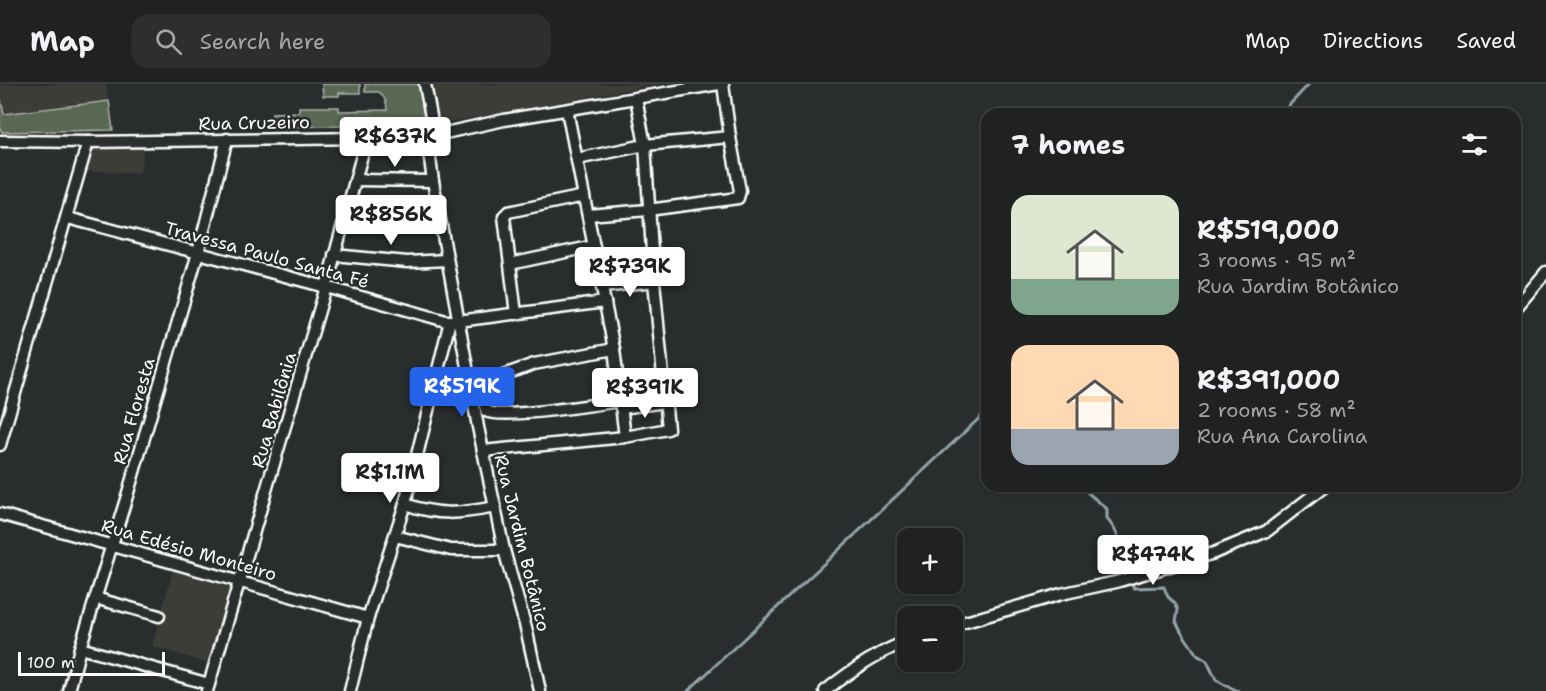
<!DOCTYPE html>
<meta charset="utf-8">
<style>
:root{--surface:#202222;--page:#2d2f2f;--text:#f1f3f6;--muted:#a2a4a5;--line:#3d3f40;--accent:#2563eb}
body{margin:0;font-family:"Shantell Sans",sans-serif;background:var(--page);color:var(--text);height:100vh;display:flex;flex-direction:column;font-size:22px;white-space:nowrap}
*{box-sizing:border-box;margin:0}
p{font-size:20px;color:var(--muted)}
.icon{flex:none;width:33px;height:33px;fill:none;stroke:currentColor;stroke-width:2;stroke-linecap:round;stroke-linejoin:round}
.map{position:relative;flex:1;overflow:hidden}
.sheet{position:absolute;left:981px;top:24px;width:540px;height:384px;display:flex;flex-direction:column;background:var(--surface);border-radius:18px;box-shadow:0 2px 4px #0004,0 0 0 2px var(--line)}
.sheet>*{flex:none}
.fabs{position:absolute;left:897px;top:444px;display:grid;gap:12px}
.fabs a{display:grid;place-items:center;width:66px;height:66px;border-radius:12px;background:var(--surface);box-shadow:0 2px 4px #0004,0 0 0 2px var(--line);font-size:30px}
.scale{position:absolute;left:18px;bottom:15px;width:147px;box-sizing:border-box;padding-left:6px;border:3px solid #fff;border-top:0;font-size:16px;line-height:21px;white-space:nowrap;color:#fff;-webkit-text-stroke:4px #2a2d2e;paint-order:stroke}
.price{position:absolute;translate:-50% -51px;padding:0 14px;border-radius:6px;background:#fff;color:#222;font-size:20px;line-height:39px;filter:drop-shadow(0 2px 3px #0008)}
.price::after{content:'';position:absolute;left:50%;top:36px;width:18px;height:14px;margin-left:-9px;background:inherit;clip-path:polygon(0 0,100% 0,50% 100%)}
.price.current{background:var(--accent);color:#fff}
ul{padding:0;list-style:none}
li{display:flex;align-items:center;gap:18px;height:150px;padding:0 30px}
li span{display:grid;place-items:center;flex:none;width:168px;height:120px;border-radius:18px;color:#555}
li>.icon{margin-inline-start:auto}
span .icon{width:72px;height:72px;fill:#fffc;stroke-width:1}
li b{font-size:26px}
h2{display:flex;justify-content:space-between;align-items:center;height:72px;padding:0 30px;font-size:26px}
header{display:flex;align-items:center;gap:36px;box-sizing:border-box;height:84px;padding:0 30px;background:var(--surface);border-bottom:2px solid var(--line)}
header strong{font-size:28px}
nav{display:flex;gap:33px;margin-inline-start:auto;font-size:21px}
.search{width:420px;height:54px;background:var(--page);display:flex;align-items:center;gap:15px;box-sizing:border-box;padding:0 21px;border-radius:18px;color:var(--muted);font-size:22px}
.map>svg:first-child{display:block}
.built{fill:#3e3c39}
.green{fill:#586852;stroke:#acb4a8;stroke-width:1.5}
.lines{fill:none;stroke-linecap:round;stroke-linejoin:round}
.stream{stroke:#93a4a9;stroke-width:3}
.minor-casing{stroke:#fff;stroke-width:15}
.minor{stroke:#2a2d2e;stroke-width:10}
.labels{text-anchor:middle;dominant-baseline:central;stroke-width:5;stroke-linejoin:round;paint-order:stroke}
.street-label{font-size:18px;fill:#fff;stroke:#2a2d2e}
</style>
<header>
<strong>Map</strong>
<div class="search"><svg class="icon" aria-label="search" viewBox="0 0 24 24"><circle cx="10" cy="10" r="6"/><path d="M15 15l6 6"/></svg>Search here</div>
<nav><a>Map</a><a>Directions</a><a>Saved</a></nav>
</header>
<div class="map">
<svg width="1546" height="607" viewBox="0 0 1546 607">
<rect width="100%" height="100%" fill="#2a2d2e"/>
<filter id="ink" filterUnits="userSpaceOnUse"><feTurbulence type="fractalNoise" baseFrequency=".0167" numOctaves="2"/><feDisplacementMap in="SourceGraphic" scale="12" xChannelSelector="R" yChannelSelector="G"/><feConvolveMatrix kernelMatrix="1 2 1 2 8 2 1 2 1" color-interpolation-filters="sRGB"/></filter>
<g filter="url(#ink)">
<!-- built -->
<g class="built">
<polygon points="0,0 106,0 113,46 0,48"/>
<polygon points="432,0 659,0 438,40"/>
<polygon points="92,62 144,62 140,89 85,87"/>
<polygon points="173,486 231,505 207,579 152,562"/>
</g>
<!-- green -->
<g class="green">
<polygon points="322,0 360,0 360,9 339,9 339,12 323,12"/>
<path d="M365 0H419L424 34 417 40 408 41 270 43 272 29 299 28V23H339V27L387 26C387 18 385 13 379 8H365Z"/>
<polygon points="0,12 4,30 109,17 113,46 2,48 0,44"/>
</g>
<g class="lines">
<!-- stream -->
<g class="stream">
<polyline points="1281,30 1309,0"/>
<path d="M1083 402 1087 408 1107 425V435C1125 456 1118 465 1125 488"/>
<polyline points="1133,502 1134,504 1164,503 1168,513 1175,519 1178,526 1176,537 1181,547 1197,571 1207,577 1216,596 1234,606 1239,607"/>
<polyline points="688,607 987,327"/>
</g>
<!-- minor casing -->
<g class="minor-casing">
<g id="minor">
<polyline points="425,0 432,38 427,53 433,97 478,343 504,466 526,544 540,607"/>
<polyline points="567,26 614,265 625,353"/>
<polyline points="0,57 88,58 427,53 504,36 719,0"/>
<polyline points="577,75 645,61 730,53"/>
<polyline points="357,96 433,97"/>
<polyline points="588,131 648,126 738,114 740,107 730,53 723,0"/>
<polyline points="68,134 326,203 446,237 458,237 605,218"/>
<polyline points="345,134 398,137 440,137"/>
<polyline points="334,171 407,178 447,176"/>
<polyline points="510,180 594,162"/>
<polyline points="602,203 654,197"/>
<polyline points="1515,225 1546,188"/>
<polyline points="516,230 504,132 508,128 584,112"/>
<polyline points="475,298 493,295 534,280 614,265"/>
<path d="M480 298 486 327C500 336 598 320 620 317"/>
<polyline points="621,324 665,318"/>
<polyline points="0,361 88,58"/>
<polyline points="483,367 625,353 668,345 654,197 645,61 636,14"/>
<path d="M405 420C439 432 460 430 495 423"/>
<polyline points="0,430 368,534"/>
<polyline points="395,452 451,466 504,466"/>
<polyline points="95,514 159,532"/>
<polyline points="952,542 1061,510 1116,498 1214,469 1267,447 1325,402"/>
<polyline points="80,564 209,600"/>
<polyline points="69,607 80,564 127,412 198,169 227,55"/>
<polyline points="207,607 326,203 367,53"/>
<polyline points="350,607 368,534 405,420 450,237"/>
<path d="M825 607C850 587 877 568 908 557"/>
</g>
</g>
<!-- minor -->
<use href="#minor" class="minor"/>
</g>
</g>
<g class="labels">
<!-- street labels -->
<g class="street-label">
<text transform="translate(254 39) rotate(-1)">Rua Cruzeiro</text>
<text transform="translate(267 171) rotate(15)">Travessa Paulo Santa Fé</text>
<text transform="translate(274 326) rotate(-74)">Rua Babilônia</text>
<text transform="translate(134 327) rotate(-74)">Rua Floresta</text>
<text transform="translate(522 459) rotate(76)">Rua Jardim Botânico</text>
<text transform="translate(189 466) rotate(16)">Rua Edésio Monteiro</text>
</g>
</g>
</svg>
<div class="fabs">
<a>+</a>
<a>−</a>
</div>
<div class="scale">100 m</div>
<b class="price" style="left:395px;top:84px">R$637K</b>
<b class="price" style="left:391px;top:162px">R$856K</b>
<b class="price" style="left:630px;top:214px">R$739K</b>
<b class="price current" style="left:462px;top:334px">R$519K</b>
<b class="price" style="left:645px;top:335px">R$391K</b>
<b class="price" style="left:390px;top:420px">R$1.1M</b>
<b class="price" style="left:1153px;top:502px">R$474K</b>
<section class="sheet">
<h2>7 homes<svg class="icon" aria-label="filters" viewBox="0 0 24 24"><path d="M4 7h16M4 17h16"/><circle cx="9" cy="7" r="2"/><circle cx="15" cy="17" r="2"/></svg></h2>
<ul>
<li><span style="background:linear-gradient(#dfe7d0 70%,#7fa58c 0)"><svg class="icon" aria-label="home" viewBox="0 0 24 24"><path d="M3 11l9-7 9 7M6 9v11h12V9"/></svg></span><div><b>R$519,000</b><p>3 rooms · 95 m²</p><p>Rua Jardim Botânico</p></div></li>
<li><span style="background:linear-gradient(#ffd9b3 70%,#9aa5b1 0)"><svg class="icon" aria-label="home" viewBox="0 0 24 24"><path d="M3 11l9-7 9 7M6 9v11h12V9"/></svg></span><div><b>R$391,000</b><p>2 rooms · 58 m²</p><p>Rua Ana Carolina</p></div></li>
</ul>
</section>
</div>
